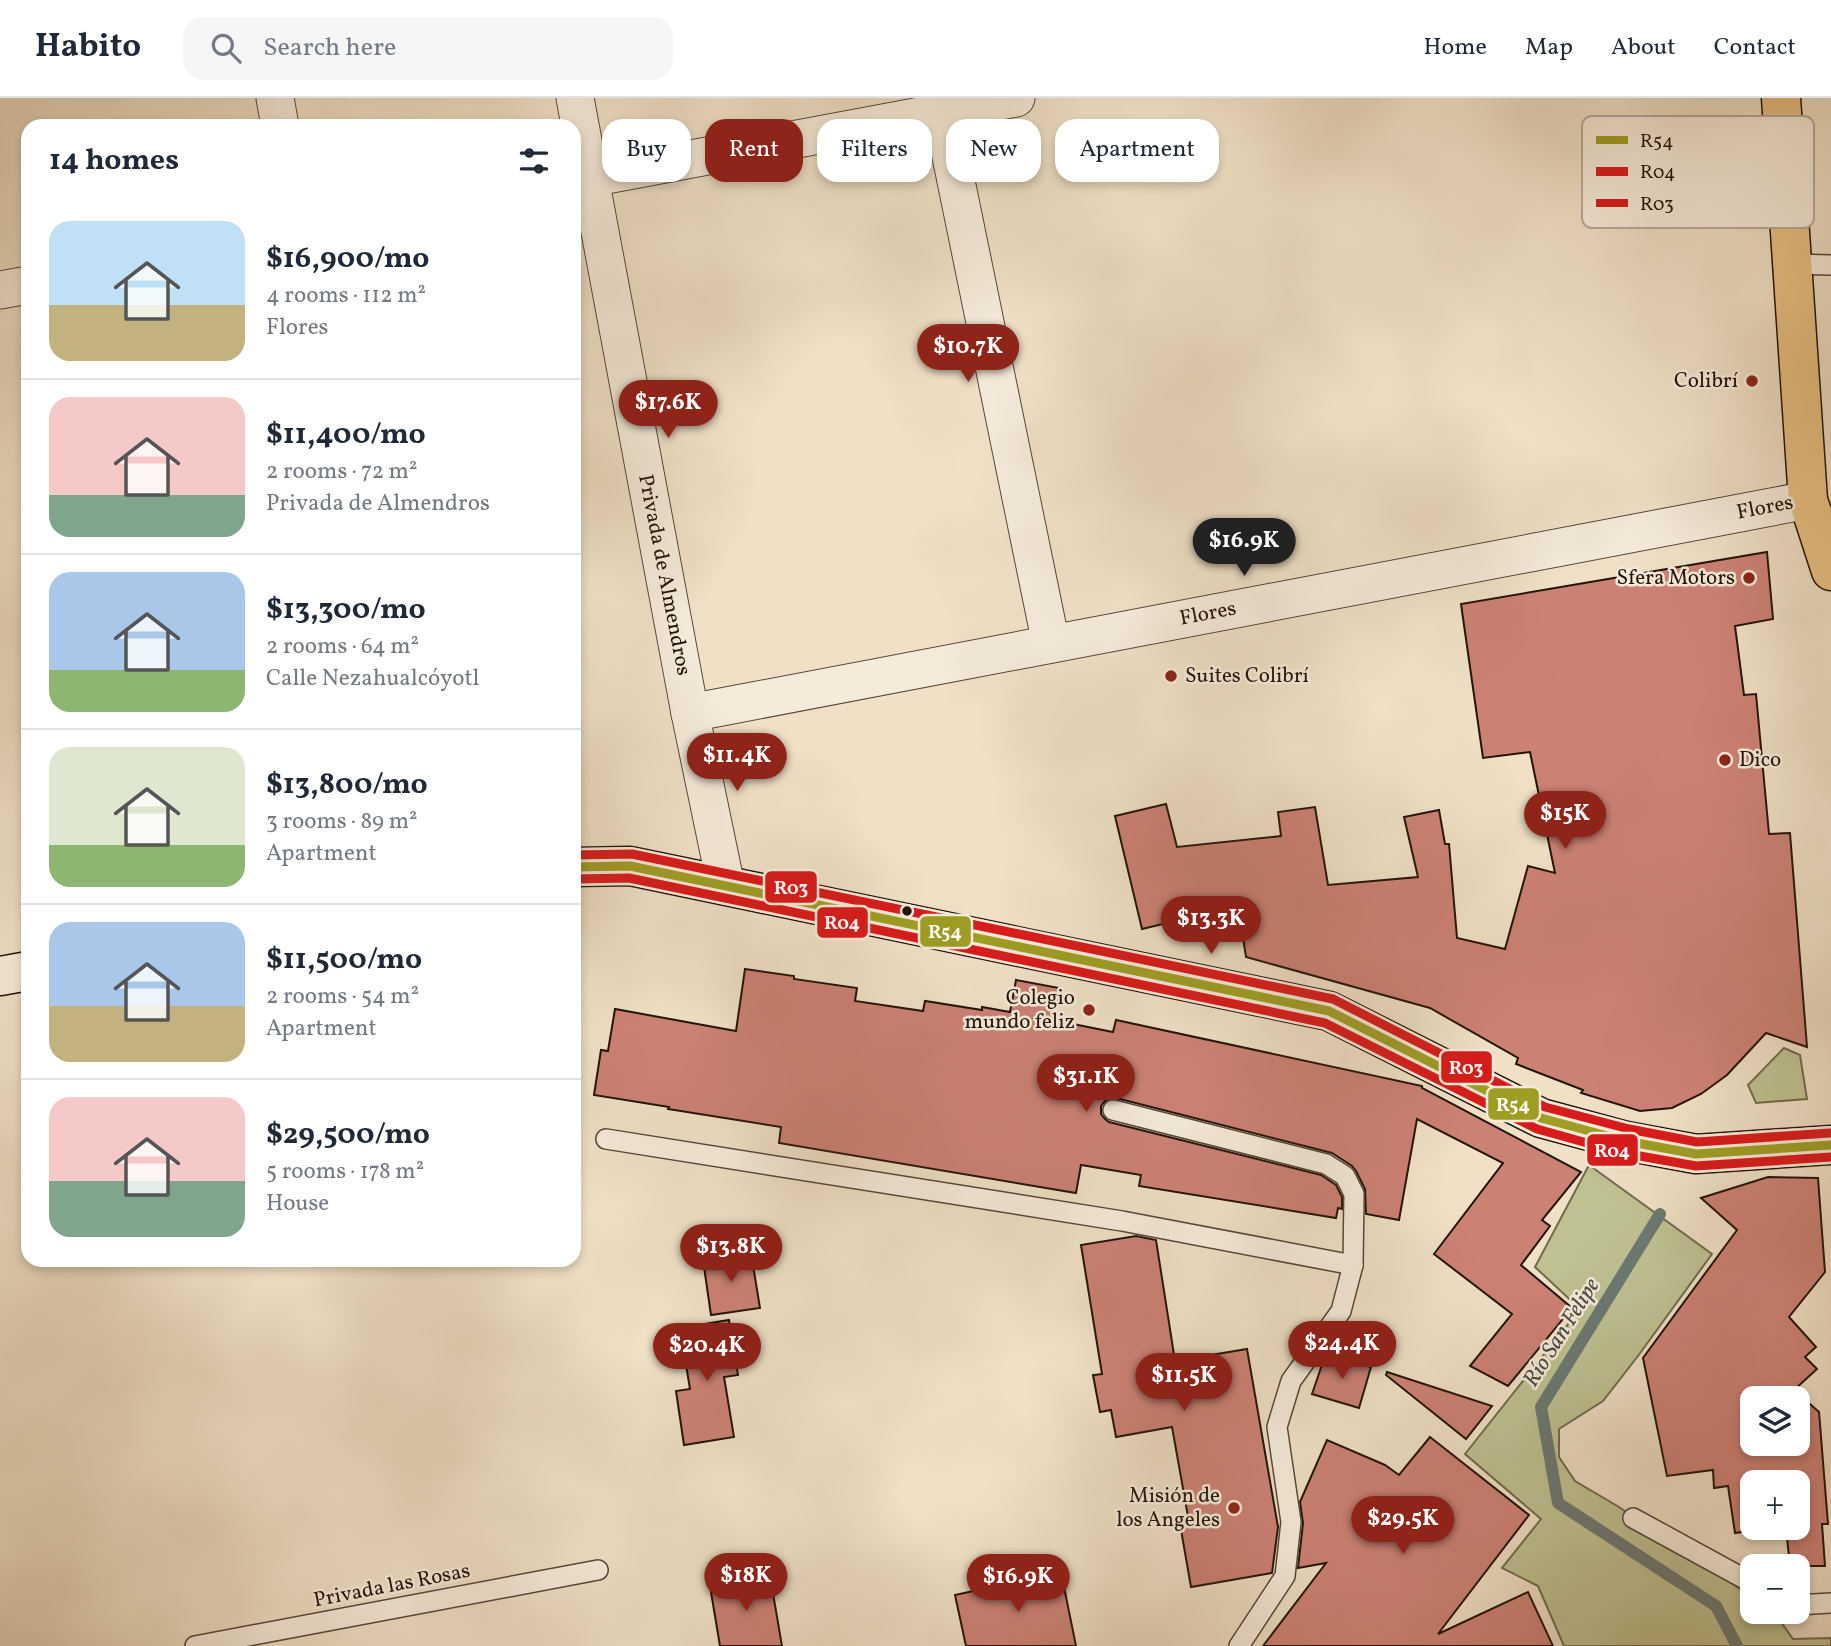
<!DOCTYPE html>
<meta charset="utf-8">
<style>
:root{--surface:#fff;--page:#f6f6f7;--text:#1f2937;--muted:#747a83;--line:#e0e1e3;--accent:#8f2418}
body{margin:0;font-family:Vollkorn,serif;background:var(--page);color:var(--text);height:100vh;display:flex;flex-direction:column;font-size:26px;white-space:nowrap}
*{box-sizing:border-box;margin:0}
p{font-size:23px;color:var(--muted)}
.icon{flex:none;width:38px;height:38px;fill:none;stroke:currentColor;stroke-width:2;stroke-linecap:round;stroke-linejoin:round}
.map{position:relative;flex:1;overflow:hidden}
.panel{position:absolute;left:21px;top:21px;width:560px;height:1148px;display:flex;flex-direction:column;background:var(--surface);border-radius:21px;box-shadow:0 4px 10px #0003}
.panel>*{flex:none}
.guide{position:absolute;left:602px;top:21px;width:665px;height:63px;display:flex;gap:14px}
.tools{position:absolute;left:1740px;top:1288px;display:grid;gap:14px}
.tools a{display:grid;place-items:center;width:70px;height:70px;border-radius:14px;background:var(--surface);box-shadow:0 4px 10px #0003;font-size:35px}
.price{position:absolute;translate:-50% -60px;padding:0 16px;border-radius:24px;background:var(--accent);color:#fff;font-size:23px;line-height:46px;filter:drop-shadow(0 2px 4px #0008)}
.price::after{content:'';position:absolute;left:50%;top:42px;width:21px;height:16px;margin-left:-10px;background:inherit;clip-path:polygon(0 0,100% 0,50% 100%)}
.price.selected{background:#222;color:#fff}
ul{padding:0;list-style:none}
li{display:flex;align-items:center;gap:21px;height:175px;padding:0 28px}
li+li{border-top:2px solid var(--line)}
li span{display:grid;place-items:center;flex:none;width:196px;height:140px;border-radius:21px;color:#555}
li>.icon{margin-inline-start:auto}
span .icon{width:84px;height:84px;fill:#fffc;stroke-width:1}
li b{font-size:30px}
h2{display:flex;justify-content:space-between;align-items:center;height:84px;padding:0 28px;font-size:30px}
.chip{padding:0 24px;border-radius:21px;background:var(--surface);box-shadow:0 4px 10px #0003;font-size:24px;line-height:63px}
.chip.selected{background:var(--accent);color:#fff}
header{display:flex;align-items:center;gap:42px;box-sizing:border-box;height:98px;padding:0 35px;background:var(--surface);border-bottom:2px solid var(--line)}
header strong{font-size:33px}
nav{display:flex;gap:38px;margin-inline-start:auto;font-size:24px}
.search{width:490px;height:63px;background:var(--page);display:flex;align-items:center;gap:18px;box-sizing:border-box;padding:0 24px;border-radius:21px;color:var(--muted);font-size:26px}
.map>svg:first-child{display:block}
.green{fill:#bfc191;stroke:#716a4e;stroke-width:2}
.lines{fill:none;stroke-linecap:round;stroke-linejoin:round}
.stream{stroke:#6b7974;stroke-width:12}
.building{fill:#cc8175;stroke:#23140a;stroke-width:2;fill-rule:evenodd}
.service-casing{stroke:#564739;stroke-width:22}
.minor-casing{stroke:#564739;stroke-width:39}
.secondary-casing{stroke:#23140a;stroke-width:41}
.primary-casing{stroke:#23140a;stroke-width:41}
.service{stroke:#f5ebda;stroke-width:19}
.minor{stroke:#f5ebda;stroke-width:37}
.secondary{stroke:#f5ebda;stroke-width:38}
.primary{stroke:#e8c083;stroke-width:38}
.bus-1-casing{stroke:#f5ebda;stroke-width:14}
.bus-2-casing{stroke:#f5ebda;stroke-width:14}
.bus-3-casing{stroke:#f5ebda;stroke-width:14}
.bus-1{stroke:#9e9d24;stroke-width:9}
.bus-2{stroke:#d81b1b;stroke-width:9}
.bus-3{stroke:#d81b1b;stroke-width:9}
.poi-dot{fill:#8f2418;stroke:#f5ebda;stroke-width:2.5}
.bus-dot{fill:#23140a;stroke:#f5ebda;stroke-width:2.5}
.labels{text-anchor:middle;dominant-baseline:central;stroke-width:5;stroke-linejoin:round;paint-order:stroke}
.poi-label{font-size:21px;fill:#23140a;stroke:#f5ebda;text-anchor:end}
.street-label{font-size:21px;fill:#23140a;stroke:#f5ebda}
.water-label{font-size:23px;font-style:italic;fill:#4d4f48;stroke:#f5ebda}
.key{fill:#f5ebda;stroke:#b6aa9c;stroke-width:2}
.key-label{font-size:19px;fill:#23140a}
.line-badge{stroke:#f5ebda;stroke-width:2.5}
.badge-label{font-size:19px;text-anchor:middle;font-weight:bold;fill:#fff}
</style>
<header>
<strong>Habito</strong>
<div class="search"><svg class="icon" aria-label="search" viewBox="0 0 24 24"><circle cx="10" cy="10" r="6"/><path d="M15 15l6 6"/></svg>Search here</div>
<nav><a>Home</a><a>Map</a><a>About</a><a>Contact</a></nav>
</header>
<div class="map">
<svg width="1831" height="1548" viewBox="0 0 1831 1548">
<rect width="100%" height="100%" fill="#efe0c6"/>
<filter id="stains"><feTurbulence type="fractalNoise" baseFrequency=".00286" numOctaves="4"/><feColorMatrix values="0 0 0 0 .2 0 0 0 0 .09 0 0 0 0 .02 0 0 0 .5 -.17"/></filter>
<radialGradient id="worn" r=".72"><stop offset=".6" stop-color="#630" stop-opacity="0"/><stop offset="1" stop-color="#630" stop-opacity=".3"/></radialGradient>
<!-- green -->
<g class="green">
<polygon points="1784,950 1800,957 1807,1001 1756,1005 1748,987"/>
<polygon points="1589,1067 1712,1156 1638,1258 1603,1303 1559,1331 1559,1359 1575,1383 1619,1409 1752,1499 1752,1514 1774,1514 1793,1541 1831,1540 1831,1548 1564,1548 1538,1488 1502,1470 1541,1421 1465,1356 1580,1211 1535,1169"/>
</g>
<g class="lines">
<!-- stream -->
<polyline class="stream" points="1660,1116 1541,1309 1558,1405 1716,1508 1737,1548"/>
</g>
<!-- building -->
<g class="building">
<polygon points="1767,454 1773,521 1735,528 1744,597 1756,596 1769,736 1790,735 1807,949 1766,935 1727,977 1701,996 1672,1010 1640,1013 1581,995 1583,992 1516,966 1518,960 1430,910 1246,859 1238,808 1142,831 1115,718 1166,706 1177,749 1281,738 1278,714 1315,709 1328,787 1418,779 1404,719 1439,712 1445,746 1449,746 1457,840 1505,851 1528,768 1555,775 1530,654 1483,660 1461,506"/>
<polygon points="745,871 794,878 794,881 857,890 855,903 923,913 925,903 982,912 982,909 1010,914 1016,882 1059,890 1053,922 1113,934 1116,922 1422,988 1422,990 1581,1074 1542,1122 1550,1128 1521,1167 1572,1210 1508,1288 1470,1268 1512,1216 1434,1156 1503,1065 1417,1021 1399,1122 1366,1116 1365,1091 1356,1073 1352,1068 1332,1055 1116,1000 1109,1000 1105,1003 1101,1008 1101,1016 1105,1021 1109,1024 1321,1077 1336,1087 1342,1099 1342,1111 1338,1110 1336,1120 1139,1088 1141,1077 1081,1067 1076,1095 779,1045 781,1029 668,1011 669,1009 594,997 601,952 608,953 615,911 736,933"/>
<path d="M1768 1079 1818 1080 1825 1174 1789 1219 1816 1249 1805 1259 1817 1271 1794 1292 1819 1314 1828 1426H1822L1825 1468H1790L1786 1430H1797V1384H1752V1430H1769L1735 1435 1728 1388 1714 1390 1713 1372 1667 1378 1643 1260 1737 1132 1701 1100ZM1752 1300H1797V1346H1752Z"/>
<polygon points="1136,1138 1156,1142 1175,1263 1247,1251 1278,1429 1272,1475 1191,1489 1180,1426 1189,1424 1172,1329 1116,1339 1111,1312 1100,1314 1093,1277 1102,1276 1081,1147"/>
<polygon points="751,1155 760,1210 711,1217 703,1162"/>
<polygon points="729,1222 738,1277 724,1279 734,1339 684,1347 676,1293 690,1291 680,1230"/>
<polygon points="1326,1255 1371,1269 1359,1310 1312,1296"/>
<polygon points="1387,1274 1492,1308 1466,1341 1386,1277"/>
<polygon points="1430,1339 1529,1417 1438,1536 1528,1494 1553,1548 1263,1548 1326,1465 1298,1470 1303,1425 1300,1404 1327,1342 1385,1367 1399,1377"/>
<polygon points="1061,1474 1076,1548 966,1548 955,1497"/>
<polygon points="770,1478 782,1548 720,1548 710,1488"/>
</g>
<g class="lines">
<!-- service casing -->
<g class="service-casing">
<g id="service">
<polyline points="1792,166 1831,167"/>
<polyline points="1113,1012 1326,1066 1345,1078 1354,1096 1353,1167 1341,1213 1291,1283 1277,1329 1291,1424 1285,1478 1239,1548"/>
<polyline points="606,1041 1122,1123 1353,1167"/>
<polyline points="1633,1420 1752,1485"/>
<polyline points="1797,1507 1831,1505"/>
<polyline points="195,1548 598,1472"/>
</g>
</g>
<!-- minor casing -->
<g class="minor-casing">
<g id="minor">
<polyline points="275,0 280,28"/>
<polyline points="575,0 690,615 726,788"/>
<polyline points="939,0 1051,546"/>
<polyline points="574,83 1016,0"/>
<polyline points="0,192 28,187"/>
<polyline points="690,615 1808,402"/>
</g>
</g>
<!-- secondary casing -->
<g class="secondary-casing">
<g id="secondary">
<polyline points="574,769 630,768 1329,913 1541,1020 1626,1043 1696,1056 1831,1047"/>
<polyline points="0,878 28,873"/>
</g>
</g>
<!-- primary casing -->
<g class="primary-casing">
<polyline id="primary" points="1781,0 1808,402 1831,473"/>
</g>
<!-- service -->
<use href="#service" class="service"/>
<!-- minor -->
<use href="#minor" class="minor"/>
<!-- secondary -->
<use href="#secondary" class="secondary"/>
<!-- primary -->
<use href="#primary" class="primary"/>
<!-- bus-1 casing -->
<g class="bus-1-casing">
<polyline id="bus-1" points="574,769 630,768 1329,913 1541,1020 1626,1043 1696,1056 1831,1047"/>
</g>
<!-- bus-2 casing -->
<g class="bus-2-casing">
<polyline id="bus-2" points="574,781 629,780 1325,925 1537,1031 1623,1055 1696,1068 1831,1059"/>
</g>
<!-- bus-3 casing -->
<g class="bus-3-casing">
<polyline id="bus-3" points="574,757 632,756 1333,901 1545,1009 1629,1031 1697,1044 1830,1035"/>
</g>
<!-- bus-1 -->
<use href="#bus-1" class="bus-1"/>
<!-- bus-2 -->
<use href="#bus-2" class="bus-2"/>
<!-- bus-3 -->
<use href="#bus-3" class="bus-3"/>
</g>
<!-- markers -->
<g class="poi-dot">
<circle cx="1752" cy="283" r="7"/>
<circle cx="1749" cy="480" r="7"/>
<circle cx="1171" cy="578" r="7"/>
<circle cx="1725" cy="662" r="7"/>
<circle cx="1089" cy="912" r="7"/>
<circle cx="1234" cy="1410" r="7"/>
</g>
<circle class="bus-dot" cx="907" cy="813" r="6"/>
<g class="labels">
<!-- poi labels -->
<g class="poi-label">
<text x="1738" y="283">Colibrí</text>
<text x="1735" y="480">Sfera Motors</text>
<text x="1185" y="578" text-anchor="start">Suites Colibrí</text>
<text x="1739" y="662" text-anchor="start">Dico</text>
<text x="1075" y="900">Colegio<tspan x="1075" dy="24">mundo feliz</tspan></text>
<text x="1220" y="1398">Misión de<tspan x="1220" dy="24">los Angeles</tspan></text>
</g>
<!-- street labels -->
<g class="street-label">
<text transform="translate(1765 410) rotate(-11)">Flores</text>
<text transform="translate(664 477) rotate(79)">Privada de Almendros</text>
<text transform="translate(1208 516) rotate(-11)">Flores</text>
<text transform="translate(392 1488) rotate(-11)">Privada las Rosas</text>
</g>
<!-- water labels -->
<g class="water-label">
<text transform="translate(1562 1235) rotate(-58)">Río San Felipe</text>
</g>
</g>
<!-- legend -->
<rect x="1582" y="18" width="232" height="112" rx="10" class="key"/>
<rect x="1596" y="38" width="32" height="8" fill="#9e9d24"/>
<rect x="1596" y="69" width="32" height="9" fill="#d81b1b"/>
<rect x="1596" y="101" width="32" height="8" fill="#d81b1b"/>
<g class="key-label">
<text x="1640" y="49">R54</text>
<text x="1640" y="80">R04</text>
<text x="1640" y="112">R03</text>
</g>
<g class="line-badge">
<rect x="764" y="772" width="54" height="34" rx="7" fill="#d81b1b"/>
<rect x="816" y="808" width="53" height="33" rx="7" fill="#d81b1b"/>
<rect x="919" y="817" width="53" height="33" rx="7" fill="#9e9d24"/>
<rect x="1440" y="952" width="53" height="34" rx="7" fill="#d81b1b"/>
<rect x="1487" y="989" width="53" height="34" rx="7" fill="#9e9d24"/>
<rect x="1586" y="1035" width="53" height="34" rx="7" fill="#d81b1b"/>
</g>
<g class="badge-label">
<text x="791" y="796">R03</text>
<text x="842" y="831">R04</text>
<text x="945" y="840">R54</text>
<text x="1466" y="976">R03</text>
<text x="1513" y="1013">R54</text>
<text x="1612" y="1059">R04</text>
</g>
<rect width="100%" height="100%" filter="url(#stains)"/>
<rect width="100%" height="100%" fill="url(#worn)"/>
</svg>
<div class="tools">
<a><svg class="icon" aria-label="layers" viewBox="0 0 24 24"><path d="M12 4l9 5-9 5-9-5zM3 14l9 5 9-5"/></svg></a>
<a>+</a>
<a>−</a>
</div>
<b class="price" style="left:968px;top:286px">$10.7K</b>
<b class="price" style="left:668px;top:342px">$17.6K</b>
<b class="price selected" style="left:1244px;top:480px">$16.9K</b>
<b class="price" style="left:737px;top:695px">$11.4K</b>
<b class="price" style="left:1565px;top:753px">$15K</b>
<b class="price" style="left:1211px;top:858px">$13.3K</b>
<b class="price" style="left:1086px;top:1016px">$31.1K</b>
<b class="price" style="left:731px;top:1186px">$13.8K</b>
<b class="price" style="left:1342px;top:1283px">$24.4K</b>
<b class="price" style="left:707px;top:1285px">$20.4K</b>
<b class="price" style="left:1184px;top:1315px">$11.5K</b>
<b class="price" style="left:1403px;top:1458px">$29.5K</b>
<b class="price" style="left:746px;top:1515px">$18K</b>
<b class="price" style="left:1018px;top:1516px">$16.9K</b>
<div class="guide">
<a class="chip">Buy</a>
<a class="chip selected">Rent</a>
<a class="chip">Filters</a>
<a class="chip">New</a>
<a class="chip">Apartment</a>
</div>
<section class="panel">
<h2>14 homes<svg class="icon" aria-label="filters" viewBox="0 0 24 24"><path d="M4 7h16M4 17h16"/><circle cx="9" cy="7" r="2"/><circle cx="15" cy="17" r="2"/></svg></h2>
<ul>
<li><span style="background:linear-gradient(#bfe0f5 60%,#c2b280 0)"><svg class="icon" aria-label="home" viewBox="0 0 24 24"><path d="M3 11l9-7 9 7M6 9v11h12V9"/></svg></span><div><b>$16,900/mo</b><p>4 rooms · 112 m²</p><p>Flores</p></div></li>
<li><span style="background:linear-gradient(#f6c9c9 70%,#7fa58c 0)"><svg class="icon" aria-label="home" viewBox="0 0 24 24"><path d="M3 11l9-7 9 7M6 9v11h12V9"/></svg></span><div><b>$11,400/mo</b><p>2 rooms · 72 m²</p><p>Privada de Almendros</p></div></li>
<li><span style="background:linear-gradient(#a9c7e8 70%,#8fb573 0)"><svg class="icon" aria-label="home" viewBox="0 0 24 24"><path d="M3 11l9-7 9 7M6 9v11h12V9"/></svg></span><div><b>$13,300/mo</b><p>2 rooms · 64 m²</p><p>Calle Nezahualcóyotl</p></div></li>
<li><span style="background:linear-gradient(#dfe7d0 70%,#8fb573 0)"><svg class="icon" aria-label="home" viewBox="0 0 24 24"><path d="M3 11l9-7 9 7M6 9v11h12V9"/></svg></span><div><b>$13,800/mo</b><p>3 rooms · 89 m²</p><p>Apartment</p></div></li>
<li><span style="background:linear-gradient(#a9c7e8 60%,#c2b280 0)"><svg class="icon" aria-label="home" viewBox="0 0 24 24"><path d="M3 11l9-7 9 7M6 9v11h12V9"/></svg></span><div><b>$11,500/mo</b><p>2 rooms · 54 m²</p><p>Apartment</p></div></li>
<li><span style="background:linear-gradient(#f6c9c9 60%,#7fa58c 0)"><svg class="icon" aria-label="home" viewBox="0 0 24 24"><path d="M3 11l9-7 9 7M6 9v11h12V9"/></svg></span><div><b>$29,500/mo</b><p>5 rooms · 178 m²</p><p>House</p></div></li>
</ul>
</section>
</div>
